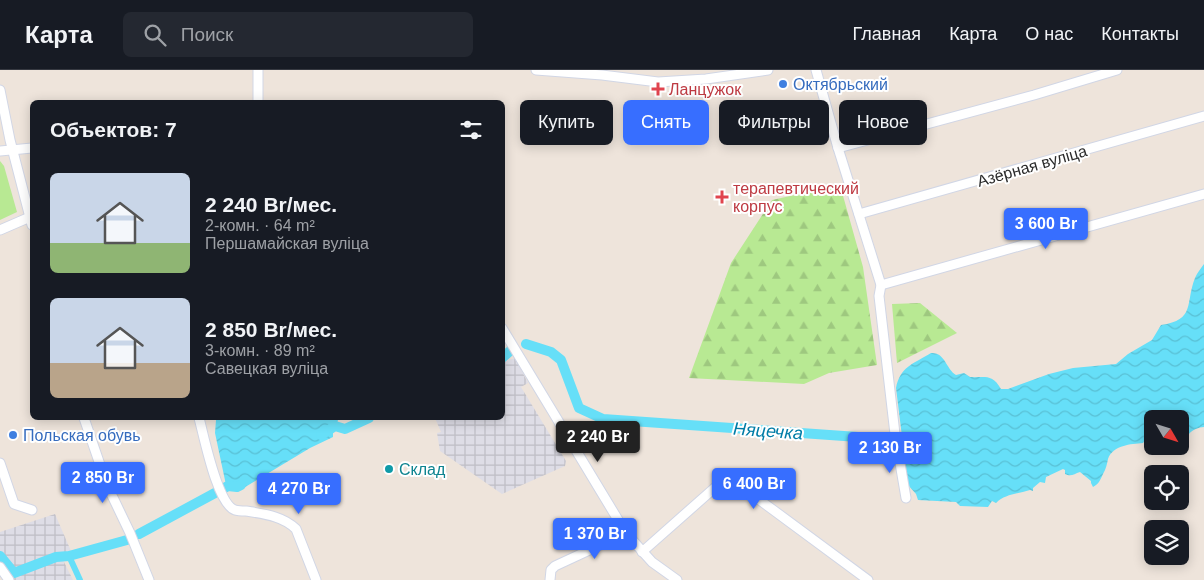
<!DOCTYPE html>
<html lang="ru">
<meta charset="utf-8">
<style>
:root{--surface:#171b24;--page:#242831;--text:#f1f3f6;--muted:#9ea1a6;--line:#363941;--accent:#376eff}
body{margin:0;font-family:Arial,sans-serif;background:var(--page);color:var(--text);height:100vh;display:flex;flex-direction:column;font-size:19px;white-space:nowrap}
*{box-sizing:border-box;margin:0}
p{font-size:16px;color:var(--muted)}
.icon{flex:none;width:28px;height:28px;fill:none;stroke:currentColor;stroke-width:2;stroke-linecap:round;stroke-linejoin:round}
.map{position:relative;flex:1;overflow:hidden}
.panel{position:absolute;left:30px;top:30px;width:475px;height:320px;display:flex;flex-direction:column;background:var(--surface);border-radius:8px;box-shadow:0 2px 12px #0003}
.panel>*{flex:none}
.top-card{position:absolute;left:520px;top:30px;width:475px;height:45px;display:flex;gap:10px}
.needle{width:32px;rotate:129deg}
.fabs{position:absolute;left:1144px;top:340px;display:grid;gap:10px}
.fabs a{display:grid;place-items:center;width:45px;height:45px;border-radius:8px;background:var(--surface);box-shadow:0 2px 12px #0003;font-size:25px}
.price{position:absolute;translate:-50% -42px;padding:0 11px;border-radius:5px;background:var(--accent);color:#fff;font-size:16px;line-height:32px;filter:drop-shadow(0 1px 2px #0008)}
.price::after{content:'';position:absolute;left:50%;top:30px;width:15px;height:11px;margin-left:-8px;background:inherit;clip-path:polygon(0 0,100% 0,50% 100%)}
.price.current{background:#222;color:#fff}
ul{padding:0;list-style:none}
li{display:flex;align-items:center;gap:15px;height:125px;padding:0 20px}
li span{display:grid;place-items:center;flex:none;width:140px;height:100px;border-radius:8px;color:#555}
li>.icon{margin-inline-start:auto}
span .icon{width:60px;height:60px;fill:#fffc;stroke-width:1}
li b{font-size:21px}
h2{display:flex;justify-content:space-between;align-items:center;height:60px;padding:0 20px;font-size:21px}
.pill{padding:0 18px;border-radius:8px;background:var(--surface);box-shadow:0 2px 12px #0003;font-size:18px;line-height:45px}
.pill.current{background:var(--accent);color:#fff}
header{display:flex;align-items:center;gap:30px;box-sizing:border-box;height:70px;padding:0 25px;background:var(--surface);border-bottom:1px solid var(--line)}
header strong{font-size:24px}
nav{display:flex;gap:28px;margin-inline-start:auto;font-size:18px}
.search{width:350px;height:45px;background:var(--page);display:flex;align-items:center;gap:12px;box-sizing:border-box;padding:0 18px;border-radius:8px;color:var(--muted);font-size:19px}
.map>svg:first-child{display:block}
.industrial{fill:url(#industrial-grid)}
.grass{fill:#b8e993}
.forest{fill:url(#forest-firs)}
.water{fill:url(#water-waves)}
.lines{fill:none;stroke-linecap:round;stroke-linejoin:round}
.canal{stroke:#66dff8;stroke-width:6}
.river{stroke:#66dff8;stroke-width:10}
.minor-casing{stroke:#d1d6e5;stroke-width:11}
.minor{stroke:#fff;stroke-width:9}
.shop-dot{fill:#3f7fe0;stroke:#fff;stroke-width:2}
.health-dot{fill:#e0444e;stroke:#fff;stroke-width:2}
.culture-dot{fill:#0f9aa8;stroke:#fff;stroke-width:2}
.labels{text-anchor:middle;dominant-baseline:central;stroke-width:4;stroke-linejoin:round;paint-order:stroke}
.shop-label{font-size:16px;fill:#366cbe;stroke:#fff;text-anchor:start}
.health-label{font-size:16px;fill:#be3a42;stroke:#fff;text-anchor:start}
.street-label{font-size:16px;fill:#2b2b2b;stroke:#fff}
.culture-label{font-size:16px;fill:#0d838f;stroke:#fff;text-anchor:start}
.water-label{font-size:18px;font-style:italic;fill:#027da7;stroke:#fff}
</style>
<header>
<strong>Карта</strong>
<div class="search"><svg class="icon" aria-label="search" viewBox="0 0 24 24"><circle cx="10" cy="10" r="6"/><path d="M15 15l6 6"/></svg>Поиск</div>
<nav><a>Главная</a><a>Карта</a><a>О нас</a><a>Контакты</a></nav>
</header>
<div class="map">
<svg width="1204" height="510" viewBox="0 0 1204 510">
<defs>
<pattern id="industrial-grid" width="8" height="8" patternUnits="userSpaceOnUse" patternTransform="scale(1.25)"><rect width="8" height="8" fill="#dedde6"/><path d="M0 4h8M4 0v8" fill="none" stroke="#bfbec5"/></pattern>
<pattern id="forest-firs" width="22" height="20" patternUnits="userSpaceOnUse" patternTransform="scale(1.25)"><rect width="22" height="20" fill="#b8e993"/><path d="M5 1l3.5 6h-7zM16 11l3.5 6h-7z" fill="#9ec87f"/></pattern>
<pattern id="water-waves" width="16" height="10" patternUnits="userSpaceOnUse" patternTransform="scale(1.25)"><rect width="16" height="10" fill="#66dff8"/><path d="M0 5q4-4 8 0t8 0" fill="none" stroke="#59c0d5"/></pattern>
</defs>
<rect width="100%" height="100%" fill="#eee4db"/>
<!-- industrial -->
<g class="industrial">
<polygon points="515,288 528,313 521,317 566,391 565,396 502,424 440,381 437,363 441,362 435,348 502,348 503,292"/>
<polygon points="55,444 71,481 63,490 73,510 13,510 0,490 0,462"/>
</g>
<!-- grass -->
<polygon class="grass" points="0,91 4,96 17,142 0,150"/>
<!-- forest -->
<g class="forest">
<polygon points="840,115 863,197 877,295 829,303 804,314 689,308 731,193 772,130"/>
<polygon points="920,233 957,263 897,293 892,234"/>
</g>
<!-- water -->
<g class="water">
<path d="M1204 194V357C1199 357 1192 360 1189 364L1180 366V349H1152V367H1147L1143 373C1131 374 1113 375 1108 389 1107 394 1106 399 1103 404 1100 410 1099 414 1093 417L1091 413V411L1080 402C1074 404 1071 407 1065 404V400L1063 399 1046 407 1045 413 1040 412 1033 418V421L1030 420C1017 424 1005 424 996 433L992 431 988 437 960 436 956 432 918 430 916 424 908 415 896 318C900 297 913 294 931 283 945 282 946 299 956 305L964 303 970 307C984 308 992 303 1001 319H1008L1049 304 1073 298 1116 294 1128 284 1152 270 1161 255C1196 250 1185 233 1195 208 1197 203 1201 198 1204 194Z"/>
<polygon points="219,348 337,348 338,351 333,357 333,367 310,378 237,422 226,415 215,363 216,350"/>
</g>
<g class="lines">
<!-- canal -->
<polyline class="canal" points="69,486 80,510"/>
<!-- river -->
<g class="river">
<polyline points="526,274 551,282 561,290 579,338 603,349 915,371"/>
<polyline points="502,288 510,281"/>
<polyline points="321,365 335,356 345,359 369,348"/>
<polyline points="139,464 228,416 237,417 241,415"/>
<polyline points="0,486 14,503 56,487 69,486 127,470"/>
</g>
<!-- minor casing -->
<g class="minor-casing">
<g id="minor">
<polyline points="536,0 602,5 658,12 706,9 768,0"/>
<polyline points="816,0 838,78 881,215 879,226 895,364 906,428"/>
<polyline points="0,20 10,70 32,155"/>
<polyline points="258,32 258,0"/>
<polyline points="838,78 1034,25 1117,0"/>
<polyline points="0,81 32,78"/>
<polyline points="859,144 1204,46"/>
<polyline points="0,160 30,147"/>
<polyline points="881,215 1204,124"/>
<polyline points="502,258 626,463 652,492 677,510"/>
<polyline points="84,348 107,415 130,463 149,510"/>
<path d="M199 348C204 366 217 434 235 440 238 441 243 441 246 441 264 444 283 446 296 459L316 510"/>
<polyline points="0,393 14,434 32,440"/>
<polyline points="642,482 720,413 738,414 868,510"/>
<polyline points="0,497 9,510"/>
<polyline points="550,510 551,500 555,496 626,463"/>
</g>
</g>
<!-- minor -->
<use href="#minor" class="minor"/>
</g>
<!-- markers -->
<g class="shop-dot">
<circle cx="783" cy="14" r="5"/>
<circle cx="13" cy="365" r="5"/>
</g>
<g class="health-dot">
<path d="M655.5 11.5h5v5h5v5h-5v5h-5v-5h-5v-5h5z"/>
<path d="M719.5 119.5h5v5h5v5h-5v5h-5v-5h-5v-5h5z"/>
</g>
<circle class="culture-dot" cx="389" cy="399" r="5"/>
<g class="labels">
<!-- shop labels -->
<g class="shop-label">
<text x="793" y="14">Октябрьский</text>
<text x="23" y="365">Польская обувь</text>
</g>
<!-- health labels -->
<g class="health-label">
<text x="669" y="19">Ланцужок</text>
<text x="733" y="118">терапевтический<tspan x="733" dy="18">корпус</tspan></text>
</g>
<!-- street labels -->
<g class="street-label">
<text transform="translate(1032 96) rotate(-16)">Азёрная вуліца</text>
</g>
<!-- culture labels -->
<g class="culture-label">
<text x="399" y="399">Склад</text>
</g>
<!-- water labels -->
<g class="water-label">
<text transform="translate(768 361) rotate(4)">Няцечка</text>
</g>
</g>
</svg>
<div class="fabs">
<a><svg class="needle" viewBox="-14 -14 28 28"><path d="M0-13l5 13h-10z" fill="#e53935"/><path d="M0 13l5-13h-10z" fill="#9ea1a6"/></svg></a>
<a><svg class="icon" aria-label="locate" viewBox="0 0 24 24"><circle cx="12" cy="12" r="6"/><path d="M12 2v4M12 18v4M2 12h4M18 12h4"/></svg></a>
<a><svg class="icon" aria-label="layers" viewBox="0 0 24 24"><path d="M12 4l9 5-9 5-9-5zM3 14l9 5 9-5"/></svg></a>
</div>
<b class="price" style="left:1046px;top:180px">3 600 Br</b>
<b class="price current" style="left:598px;top:393px">2 240 Br</b>
<b class="price" style="left:890px;top:404px">2 130 Br</b>
<b class="price" style="left:103px;top:434px">2 850 Br</b>
<b class="price" style="left:754px;top:440px">6 400 Br</b>
<b class="price" style="left:299px;top:445px">4 270 Br</b>
<b class="price" style="left:595px;top:490px">1 370 Br</b>
<div class="top-card">
<a class="pill">Купить</a>
<a class="pill current">Снять</a>
<a class="pill">Фильтры</a>
<a class="pill">Новое</a>
</div>
<section class="panel">
<h2>Объектов: 7<svg class="icon" aria-label="filters" viewBox="0 0 24 24"><path d="M4 7h16M4 17h16"/><circle cx="9" cy="7" r="2"/><circle cx="15" cy="17" r="2"/></svg></h2>
<ul>
<li><span style="background:linear-gradient(#c9d6e8 70%,#8fb573 0)"><svg class="icon" aria-label="home" viewBox="0 0 24 24"><path d="M3 11l9-7 9 7M6 9v11h12V9"/></svg></span><div><b>2 240 Br/мес.</b><p>2-комн. · 64 m²</p><p>Першамайская вуліца</p></div></li>
<li><span style="background:linear-gradient(#c9d6e8 65%,#b9a48a 0)"><svg class="icon" aria-label="home" viewBox="0 0 24 24"><path d="M3 11l9-7 9 7M6 9v11h12V9"/></svg></span><div><b>2 850 Br/мес.</b><p>3-комн. · 89 m²</p><p>Савецкая вуліца</p></div></li>
</ul>
</section>
</div>
